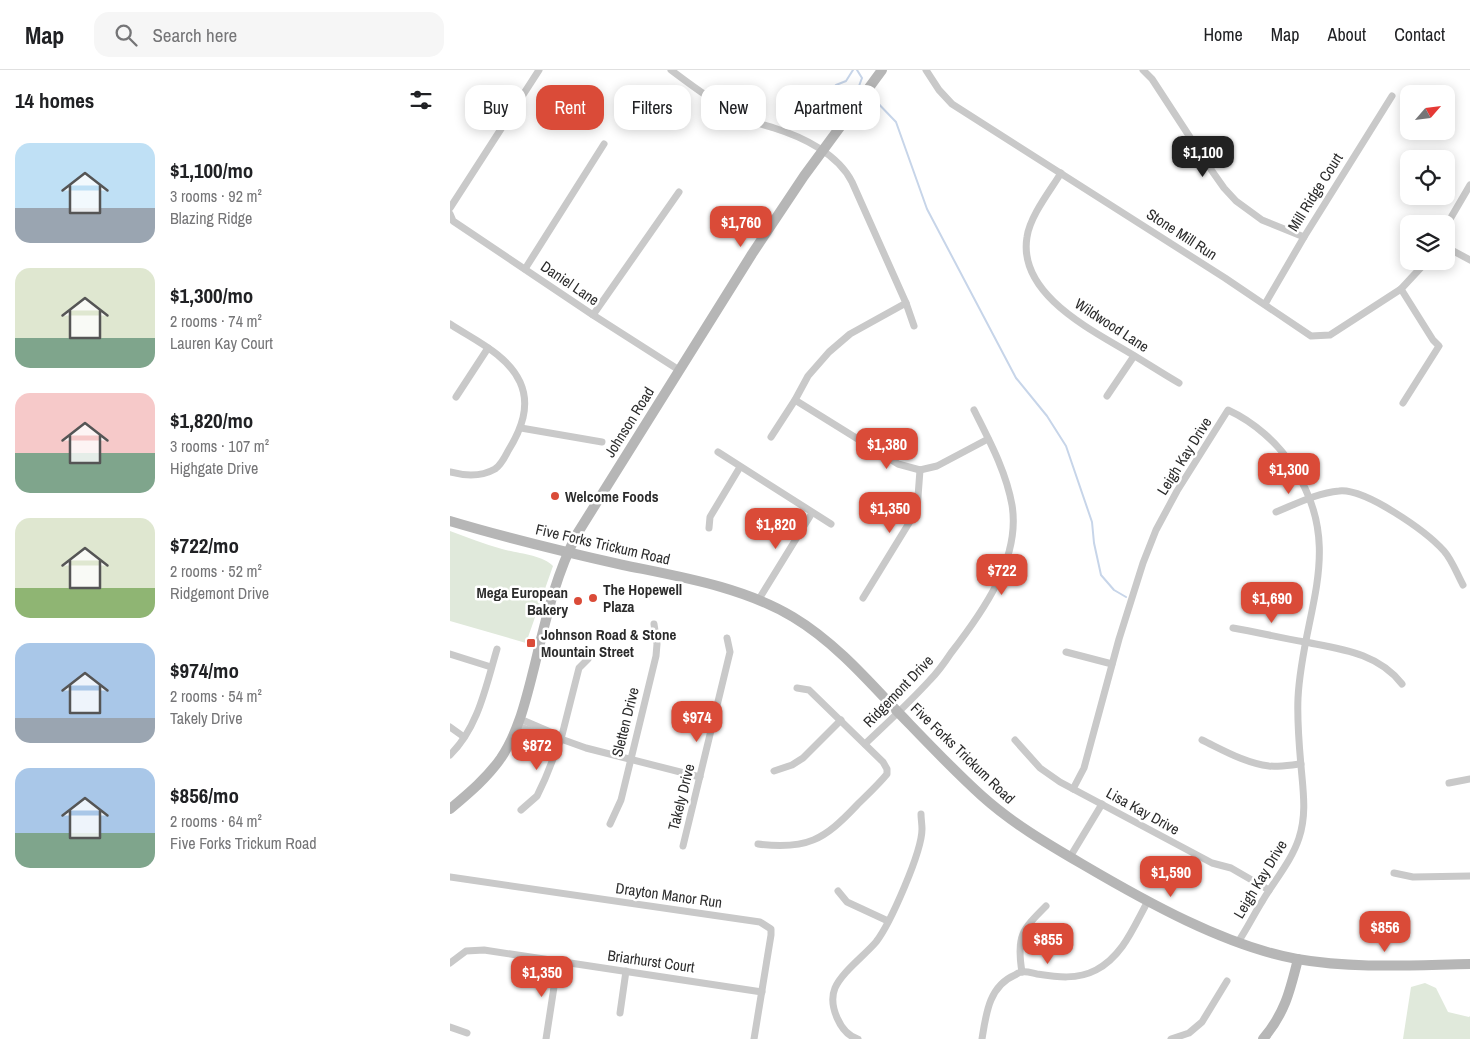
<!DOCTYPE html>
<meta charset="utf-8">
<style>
:root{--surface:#fff;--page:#f6f6f6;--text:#202124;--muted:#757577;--line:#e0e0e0;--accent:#da4b38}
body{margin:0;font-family:"Archivo Narrow",sans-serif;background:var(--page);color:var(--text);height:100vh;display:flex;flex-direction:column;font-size:19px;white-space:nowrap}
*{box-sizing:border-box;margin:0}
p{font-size:16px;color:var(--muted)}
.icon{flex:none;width:28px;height:28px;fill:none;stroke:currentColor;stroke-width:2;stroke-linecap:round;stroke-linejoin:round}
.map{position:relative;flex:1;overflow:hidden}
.drawer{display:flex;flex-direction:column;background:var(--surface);width:450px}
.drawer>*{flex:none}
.top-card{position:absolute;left:15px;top:15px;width:475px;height:45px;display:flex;gap:10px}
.needle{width:32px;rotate:62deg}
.controls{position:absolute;left:950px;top:15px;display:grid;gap:10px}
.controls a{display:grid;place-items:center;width:55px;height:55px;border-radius:10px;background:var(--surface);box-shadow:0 2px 12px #0003;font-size:25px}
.price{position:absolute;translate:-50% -42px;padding:0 11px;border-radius:10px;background:var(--accent);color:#fff;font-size:16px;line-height:32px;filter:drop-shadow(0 1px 2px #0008)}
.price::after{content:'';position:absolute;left:50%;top:30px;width:15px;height:11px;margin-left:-8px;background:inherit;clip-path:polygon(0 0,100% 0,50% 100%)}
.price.selected{background:#222;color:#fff}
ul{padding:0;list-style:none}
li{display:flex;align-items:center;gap:15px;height:125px;padding:0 15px}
li span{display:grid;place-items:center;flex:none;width:140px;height:100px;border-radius:15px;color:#555}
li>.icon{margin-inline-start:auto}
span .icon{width:60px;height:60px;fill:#fffc;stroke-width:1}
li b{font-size:21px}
h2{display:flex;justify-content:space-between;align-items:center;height:60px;padding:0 15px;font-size:21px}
.tag{padding:0 18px;border-radius:15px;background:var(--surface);box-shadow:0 2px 12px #0003;font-size:18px;line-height:45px}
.tag.selected{background:var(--accent);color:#fff}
header{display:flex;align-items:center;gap:30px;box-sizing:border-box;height:70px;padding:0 25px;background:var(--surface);border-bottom:1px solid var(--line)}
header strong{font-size:24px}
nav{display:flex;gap:28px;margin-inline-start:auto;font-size:18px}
.search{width:350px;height:45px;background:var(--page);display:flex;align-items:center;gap:12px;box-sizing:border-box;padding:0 18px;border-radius:15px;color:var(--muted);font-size:19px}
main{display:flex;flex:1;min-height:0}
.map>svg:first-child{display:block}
.green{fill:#e0e9db}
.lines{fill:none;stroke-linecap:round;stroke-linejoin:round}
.stream{stroke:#c7d5e9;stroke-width:2}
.street{stroke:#c9c9c9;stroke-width:7}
.secondary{stroke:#b6b6b6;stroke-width:10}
.poi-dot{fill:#da4b38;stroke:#fff;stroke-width:2}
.labels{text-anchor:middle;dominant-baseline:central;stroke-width:5;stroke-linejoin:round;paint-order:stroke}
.street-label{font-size:15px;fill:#2c2c2c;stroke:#fff}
.poi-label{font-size:15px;font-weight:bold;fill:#2c2c2c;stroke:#fff;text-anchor:start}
</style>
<header>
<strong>Map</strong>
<div class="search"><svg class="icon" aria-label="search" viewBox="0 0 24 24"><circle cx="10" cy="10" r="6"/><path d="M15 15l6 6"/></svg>Search here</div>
<nav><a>Home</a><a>Map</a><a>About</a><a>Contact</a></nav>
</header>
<main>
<section class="drawer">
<h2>14 homes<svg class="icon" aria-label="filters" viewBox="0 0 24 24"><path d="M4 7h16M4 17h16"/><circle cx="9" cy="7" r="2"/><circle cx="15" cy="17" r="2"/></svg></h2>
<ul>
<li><span style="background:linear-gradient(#bfe0f5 65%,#9aa5b1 0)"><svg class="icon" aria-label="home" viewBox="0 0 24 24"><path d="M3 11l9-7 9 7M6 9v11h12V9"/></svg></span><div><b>$1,100/mo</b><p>3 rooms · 92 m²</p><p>Blazing Ridge</p></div></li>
<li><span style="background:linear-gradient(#dfe7d0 70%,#7fa58c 0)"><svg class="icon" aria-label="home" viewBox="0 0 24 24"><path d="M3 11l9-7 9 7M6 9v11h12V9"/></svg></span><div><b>$1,300/mo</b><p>2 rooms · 74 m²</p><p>Lauren Kay Court</p></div></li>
<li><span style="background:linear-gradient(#f6c9c9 60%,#7fa58c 0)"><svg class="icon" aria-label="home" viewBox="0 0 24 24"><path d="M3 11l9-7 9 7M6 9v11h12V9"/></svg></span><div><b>$1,820/mo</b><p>3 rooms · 107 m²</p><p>Highgate Drive</p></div></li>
<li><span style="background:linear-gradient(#dfe7d0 70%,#8fb573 0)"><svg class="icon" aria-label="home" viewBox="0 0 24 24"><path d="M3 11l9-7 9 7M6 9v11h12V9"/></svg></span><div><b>$722/mo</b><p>2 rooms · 52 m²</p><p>Ridgemont Drive</p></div></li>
<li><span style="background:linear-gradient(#a9c7e8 75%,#9aa5b1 0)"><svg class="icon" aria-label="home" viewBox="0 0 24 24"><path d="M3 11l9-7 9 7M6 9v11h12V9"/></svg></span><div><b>$974/mo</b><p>2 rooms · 54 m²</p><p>Takely Drive</p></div></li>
<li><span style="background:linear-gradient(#a9c7e8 65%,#7fa58c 0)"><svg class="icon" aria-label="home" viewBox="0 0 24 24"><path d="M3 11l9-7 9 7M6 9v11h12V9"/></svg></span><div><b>$856/mo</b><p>2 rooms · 64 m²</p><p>Five Forks Trickum Road</p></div></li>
</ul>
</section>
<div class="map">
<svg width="1020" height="969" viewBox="0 0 1020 969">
<rect width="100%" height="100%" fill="#fff"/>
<!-- green -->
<g class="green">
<path d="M0 461C17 467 34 474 52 479 66 483 93 485 103 496L76 573 0 551Z"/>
<polygon points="975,913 986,918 998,942 1019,947 1020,946 1020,969 953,969 961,917"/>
</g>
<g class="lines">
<!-- stream -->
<g class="stream">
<polyline points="407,0 412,8 409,16 412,18"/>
<polyline points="421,26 446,52 477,139 566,308 597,346 616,376 642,452 644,473 651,505 664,520 676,527"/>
<polyline points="361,40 386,15 396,11 403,0"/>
</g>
<!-- street -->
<g class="street">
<path d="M221 0C242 16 265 33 288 45 300 52 312 54 324 58 353 67 388 84 402 112L456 233 464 256"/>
<polyline points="476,0 489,20 502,34 775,208 861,266 880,265 951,219 977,191"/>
<polyline points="693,0 702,9 762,101 774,118 786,131 812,150 854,167"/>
<path d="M611 103C600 121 580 146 577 167 568 221 634 256 673 279 692 290 710 302 729 313"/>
<polyline points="0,138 89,0"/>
<polyline points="0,144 3,151 143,245 229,300"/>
<polyline points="996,156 1020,115"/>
<polyline points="996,177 1020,190"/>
<polyline points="75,199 154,74"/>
<polyline points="951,219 983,270 989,276 953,333"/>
<polyline points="815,234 854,167 942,26"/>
<polyline points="143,245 229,122"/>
<path d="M0 254C24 270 57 284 70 312 81 336 71 360 58 381 55 387 51 395 45 399 31 407 15 406 0 402"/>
<polyline points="657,326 684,286"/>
<polyline points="6,327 38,278"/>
<polyline points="345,330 448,394 470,400 487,396 538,369"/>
<polyline points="71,358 152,372"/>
<polyline points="321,367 345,330 358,306 379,282 400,264 456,233"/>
<polyline points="268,382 381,454"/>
<path d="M826 442C846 434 867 423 889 421 915 418 976 461 994 481 1002 490 1007 504 1013 515"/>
<polyline points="259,458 260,447 290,397"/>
<polyline points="413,528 467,440 470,400"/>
<polyline points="309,529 362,443"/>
<path d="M783 558C807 562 831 568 855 572 891 579 928 583 952 614"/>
<polyline points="616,582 662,594"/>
<polyline points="0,584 41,597"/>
<polyline points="70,649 105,664 111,669 136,678 250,707"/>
<polyline points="68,656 104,669 111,669"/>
<polyline points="0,657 14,667"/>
<polyline points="565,670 590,698 610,712 762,793 781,798 819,820"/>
<path d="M752 670C773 680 795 693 819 696 829 697 840 695 851 694"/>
<path d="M415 674C437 653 460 632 480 610 488 602 495 592 501 583 532 543 571 489 562 435 556 401 539 370 524 340"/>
<path d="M0 685C28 658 36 616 47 579"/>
<polyline points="324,701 342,695 353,688 391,650"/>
<polyline points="999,713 1020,709"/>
<path d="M623 719 634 698 669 569 693 493 706 460 727 421 778 340C804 352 828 373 843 397 897 478 852 543 848 628 847 651 849 674 851 696 853 720 857 744 849 768 842 790 825 810 813 830 804 844 797 859 788 872"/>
<polyline points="71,740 87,726 95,709 111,669 129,598 138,589"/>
<polyline points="160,754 171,730 206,586 207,574 204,554"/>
<path d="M308 774C357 780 374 770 407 735 417 725 428 715 437 704V699L433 692 359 620 347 618"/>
<polyline points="233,776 280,582 277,568"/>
<polyline points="620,787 652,734"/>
<polyline points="944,803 963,807 1020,806"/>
<polyline points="0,807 310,852 321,859 321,865 304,969"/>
<polyline points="388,821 397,832 438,851"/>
<polyline points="0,893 16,881 34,880 312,922"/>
<path d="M572 902C566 866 572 860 596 836"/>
<polyline points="170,943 176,901"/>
<polyline points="0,957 17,963"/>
<polyline points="96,969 108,891"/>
<path d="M408 969C390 964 378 935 385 918 392 902 414 886 426 872 440 854 472 782 472 759 472 754 471 749 471 744"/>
<path d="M532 969C536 944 539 916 565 905 567 904 569 902 572 902 576 901 582 903 587 904 607 907 627 910 646 900 673 886 684 856 698 831"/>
<polyline points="721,969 739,963 752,952 777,911"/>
</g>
<!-- secondary -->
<g class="secondary">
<path d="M0 451C57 468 115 482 173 495 231 507 293 517 343 547 383 571 415 607 446 640 474 669 502 699 532 726 562 753 596 773 632 794 695 831 775 876 847 889 904 899 963 895 1020 894"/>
<path d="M0 739C19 723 37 708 51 688 69 661 76 629 84 598 95 553 105 506 127 464L302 184 354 106 432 0"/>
<path d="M813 969C835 943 840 921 848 889"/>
</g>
</g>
<!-- markers -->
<g class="poi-dot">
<circle cx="105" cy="426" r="5"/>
<circle cx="143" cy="528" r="5"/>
<circle cx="128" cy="531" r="5"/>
<rect x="76" y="568" width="10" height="10" rx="2.5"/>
</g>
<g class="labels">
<!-- street labels -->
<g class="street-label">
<text transform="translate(865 122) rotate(-58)">Mill Ridge Court</text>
<text transform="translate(732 164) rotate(33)">Stone Mill Run</text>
<text transform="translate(120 213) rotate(34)">Daniel Lane</text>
<text transform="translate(662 255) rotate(33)">Wildwood Lane</text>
<text transform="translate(179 352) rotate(-58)">Johnson Road</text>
<text transform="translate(734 386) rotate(-58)">Leigh Kay Drive</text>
<text transform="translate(153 474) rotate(13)">Five Forks Trickum Road</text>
<text transform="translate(448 621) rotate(-46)">Ridgemont Drive</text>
<text transform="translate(175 652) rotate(-76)">Sletten Drive</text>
<text transform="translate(513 683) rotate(44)">Five Forks Trickum Road</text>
<text transform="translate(231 727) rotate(-76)">Takely Drive</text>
<text transform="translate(693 741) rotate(29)">Lisa Kay Drive</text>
<text transform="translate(810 809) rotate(-59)">Leigh Kay Drive</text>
<text transform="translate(219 825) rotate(8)">Drayton Manor Run</text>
<text transform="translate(201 891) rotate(8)">Briarhurst Court</text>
</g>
<!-- poi labels -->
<g class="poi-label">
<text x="115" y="426">Welcome Foods</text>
<text x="153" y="519">The Hopewell<tspan x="153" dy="17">Plaza</tspan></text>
<text x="118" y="522" text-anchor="end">Mega European<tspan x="118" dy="17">Bakery</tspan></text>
<text x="91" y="564">Johnson Road &amp; Stone<tspan x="91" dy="17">Mountain Street</tspan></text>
</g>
</g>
</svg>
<div class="controls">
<a><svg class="needle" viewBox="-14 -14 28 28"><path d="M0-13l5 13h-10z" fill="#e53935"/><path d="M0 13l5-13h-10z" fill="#757577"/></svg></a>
<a><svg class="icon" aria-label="locate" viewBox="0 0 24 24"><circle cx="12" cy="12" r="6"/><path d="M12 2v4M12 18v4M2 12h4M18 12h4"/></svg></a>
<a><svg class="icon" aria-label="layers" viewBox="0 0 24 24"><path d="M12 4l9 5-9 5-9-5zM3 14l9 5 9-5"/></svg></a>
</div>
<b class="price selected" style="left:753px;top:108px">$1,100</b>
<b class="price" style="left:291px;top:178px">$1,760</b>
<b class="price" style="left:437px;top:400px">$1,380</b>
<b class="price" style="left:839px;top:425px">$1,300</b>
<b class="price" style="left:440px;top:464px">$1,350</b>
<b class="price" style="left:326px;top:480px">$1,820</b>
<b class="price" style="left:552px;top:526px">$722</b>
<b class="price" style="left:822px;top:554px">$1,690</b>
<b class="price" style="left:247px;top:673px">$974</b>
<b class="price" style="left:87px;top:701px">$872</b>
<b class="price" style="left:721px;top:828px">$1,590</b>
<b class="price" style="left:935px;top:883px">$856</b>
<b class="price" style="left:598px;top:895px">$855</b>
<b class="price" style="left:92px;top:928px">$1,350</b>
<div class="top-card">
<a class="tag">Buy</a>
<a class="tag selected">Rent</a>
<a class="tag">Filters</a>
<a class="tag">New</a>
<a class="tag">Apartment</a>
</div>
</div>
</main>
